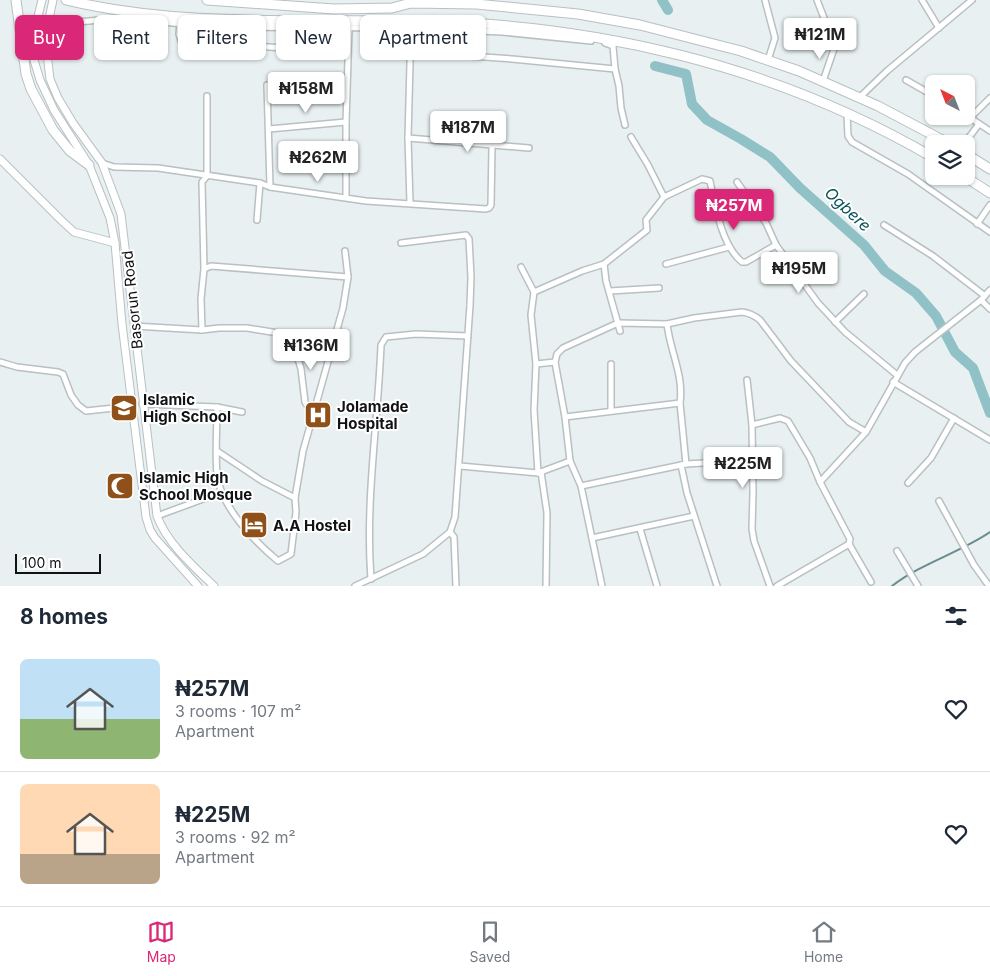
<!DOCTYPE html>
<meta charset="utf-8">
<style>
:root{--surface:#fff;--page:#f6f6f7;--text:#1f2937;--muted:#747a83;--line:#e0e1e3;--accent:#db2777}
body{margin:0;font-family:Inter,sans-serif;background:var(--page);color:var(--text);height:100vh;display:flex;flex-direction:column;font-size:19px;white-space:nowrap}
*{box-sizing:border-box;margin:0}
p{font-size:16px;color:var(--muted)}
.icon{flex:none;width:28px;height:28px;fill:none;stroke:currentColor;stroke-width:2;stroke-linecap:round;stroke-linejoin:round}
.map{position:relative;height:586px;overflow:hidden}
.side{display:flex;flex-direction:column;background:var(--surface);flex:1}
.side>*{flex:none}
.banner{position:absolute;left:15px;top:15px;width:500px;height:45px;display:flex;gap:10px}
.needle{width:32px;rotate:318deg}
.fabs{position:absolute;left:925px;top:75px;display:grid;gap:10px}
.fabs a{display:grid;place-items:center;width:50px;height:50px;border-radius:8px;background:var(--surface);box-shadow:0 1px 4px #0004;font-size:25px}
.scale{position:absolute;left:15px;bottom:12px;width:86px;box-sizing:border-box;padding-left:5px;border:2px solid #101213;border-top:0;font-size:14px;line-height:18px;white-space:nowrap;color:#101213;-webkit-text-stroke:4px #fff;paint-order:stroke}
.price{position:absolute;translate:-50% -42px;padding:0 11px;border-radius:5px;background:#fff;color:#222;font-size:16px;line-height:32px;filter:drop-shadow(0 1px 2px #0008)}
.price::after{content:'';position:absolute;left:50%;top:30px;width:15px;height:11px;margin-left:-8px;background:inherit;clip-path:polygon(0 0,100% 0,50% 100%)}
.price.on{background:var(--accent);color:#fff}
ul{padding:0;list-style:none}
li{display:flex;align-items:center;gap:15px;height:125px;padding:0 20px}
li+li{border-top:1px solid var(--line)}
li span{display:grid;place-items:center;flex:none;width:140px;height:100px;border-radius:8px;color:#555}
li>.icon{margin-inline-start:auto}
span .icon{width:60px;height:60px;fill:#fffc;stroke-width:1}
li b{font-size:21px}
h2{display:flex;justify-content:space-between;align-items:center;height:60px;padding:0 20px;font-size:21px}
.tag{padding:0 18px;border-radius:8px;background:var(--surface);box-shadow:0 1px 4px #0004;font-size:18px;line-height:45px}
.tag.on{background:var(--accent);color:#fff}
.tabs{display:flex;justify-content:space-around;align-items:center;height:70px;border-top:1px solid var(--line);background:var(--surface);font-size:14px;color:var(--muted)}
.tabs a{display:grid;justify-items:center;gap:2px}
.tabs .on{color:var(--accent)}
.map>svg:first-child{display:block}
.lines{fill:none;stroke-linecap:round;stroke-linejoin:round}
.stream{stroke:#698c91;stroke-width:2}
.river{stroke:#8fc1c7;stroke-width:10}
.street-casing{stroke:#b8c0c1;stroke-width:8}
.secondary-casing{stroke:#b8c0c1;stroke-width:9}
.highway-casing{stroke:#b8c0c1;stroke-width:11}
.street{stroke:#fff;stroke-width:5}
.secondary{stroke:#fff;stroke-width:7}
.highway{stroke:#fff;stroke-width:9}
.labels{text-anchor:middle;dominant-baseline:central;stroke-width:4;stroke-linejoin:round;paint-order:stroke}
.street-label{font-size:15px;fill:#101213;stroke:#fff}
.poi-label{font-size:15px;font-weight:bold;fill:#101213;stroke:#fff;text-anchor:start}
.water-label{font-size:16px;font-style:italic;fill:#09535b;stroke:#fff}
</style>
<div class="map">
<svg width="990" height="586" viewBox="0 0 990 586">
<rect width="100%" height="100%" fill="#e8f0f1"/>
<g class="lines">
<!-- stream -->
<path class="stream" d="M892 586C922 563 959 553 990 532"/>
<!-- river -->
<g class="river">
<polyline points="662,0 668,10"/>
<polyline points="655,66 686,74 692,104 707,120 741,139 770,157 800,188 864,245 885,271 916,293 936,316 955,352 973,368 990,413"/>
</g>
<!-- street casing -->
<g class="street-casing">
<g id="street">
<polyline points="765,0 775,38 768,60"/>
<polyline points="817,0 835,46 823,81"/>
<polyline points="922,0 939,28"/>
<polyline points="180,23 179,34 181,41 299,49 302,45 303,27"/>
<polyline points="58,24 120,18 215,27 411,28 502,32 591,41"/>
<polyline points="605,43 613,46 615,69 619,86 621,108 625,125"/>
<polyline points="410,52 512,59 615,69"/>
<polyline points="906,80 934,96"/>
<polyline points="267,85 270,187"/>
<polyline points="860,97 887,71 972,0"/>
<polyline points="847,114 848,136 852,142 908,174 990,232"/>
<polyline points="966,115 990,131"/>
<polyline points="971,117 990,98"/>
<polyline points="269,129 346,122"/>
<polyline points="631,137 648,165 664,197"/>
<polyline points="408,138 529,148"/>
<polyline points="964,144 979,124"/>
<polyline points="102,163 114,167 158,168 260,183 270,187 366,201 486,209 489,208 491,205 492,146"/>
<polyline points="737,182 766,223 776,245 818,303 845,332 897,375"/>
<polyline points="346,197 346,122 349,28"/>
<polyline points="410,203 408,138 411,26"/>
<polyline points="257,220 260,183"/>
<polyline points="977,224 990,205"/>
<polyline points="884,225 933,256 985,296"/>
<polyline points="604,264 606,281 620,331"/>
<polyline points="666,264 729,247"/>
<polyline points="521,267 534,292 531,315 536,364 534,410 538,473"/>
<polyline points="204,269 202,182 207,176 207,96"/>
<polyline points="610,291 659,288"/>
<path d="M534 292 582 271 604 264 647 230 646 220 664 197 702 179 710 181C715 206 722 246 742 262H746L776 245"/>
<polyline points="981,300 990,309"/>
<polyline points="835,322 864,294"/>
<path d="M667 324C670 351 684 375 680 403L686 464"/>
<polyline points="134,326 202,330 219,328 247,328 334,342"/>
<polyline points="202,330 201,299 204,269 211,266 348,277"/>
<polyline points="291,335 301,369 305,402 313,414"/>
<polyline points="0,362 17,367 58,372 63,374 71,395 78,405 86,411 133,406"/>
<polyline points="555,362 565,417 570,461 581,486 602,586"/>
<path d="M536 364 555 362 557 354 563 348 618 323 667 324 694 318 742 312C750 313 754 315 760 320L791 361 849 422 866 432"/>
<polyline points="747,380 752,425 753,493 752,529 754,541 770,586"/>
<polyline points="893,382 990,440"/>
<polyline points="142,404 217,407 242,412"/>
<path d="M217 407C217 429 215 452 217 474 220 506 254 541 278 561L291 554 296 512 295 498 303 451 343 308 348 277 345 251"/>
<polyline points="611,411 611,364"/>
<polyline points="565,417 680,403"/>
<polyline points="752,425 780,418 788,421 810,458 820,482 850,539 849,544 844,547 777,586"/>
<polyline points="217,451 262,481 295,498"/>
<polyline points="681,465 687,493 717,586"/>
<polyline points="460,466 538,473 570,461"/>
<polyline points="541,472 547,513 546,586"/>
<polyline points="820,482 866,432 905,363 915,352 981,300 990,290"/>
<polyline points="908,483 931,458 954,418"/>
<polyline points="581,486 686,464 720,462 753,464"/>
<polyline points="939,501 974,565 989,586"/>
<polyline points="157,516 214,495 223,497"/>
<polyline points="640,529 657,586"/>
<polyline points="450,532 454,537 456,586"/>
<polyline points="592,538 694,516"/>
<polyline points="849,544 871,582"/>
<polyline points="897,551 918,586"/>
<path d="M371 579C365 501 378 423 381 345L386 337 416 334 468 336"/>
<polyline points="355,586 423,554 450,532 455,517 470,305 471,277 469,239 466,235 401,243"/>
</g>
</g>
<!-- secondary casing -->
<g class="secondary-casing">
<g id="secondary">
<polyline points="42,0 34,33 34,60 40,80 54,110 89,165 110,218 115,243 122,324 146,517 150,530 155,538 198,586"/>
<path d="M53 0 45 37 50 79 58 98 73 123 102 163 121 214 157 516C167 543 193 566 214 586"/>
<polyline points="0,159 62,221 74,232 115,243"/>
</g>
</g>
<!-- highway casing -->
<g class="highway-casing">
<g id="highway">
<polyline points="16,0 26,74 31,89 53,130 70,151 89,165"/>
<path d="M66 0C178 27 295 19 410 21 593 23 775 65 934 158"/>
<polyline points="207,0 334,9 392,8 411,3 476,4 578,14 640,25 741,51 799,71 878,106 950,144"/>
<polyline points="966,154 990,169"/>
<polyline points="964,176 990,193"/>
</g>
</g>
<!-- street -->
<use href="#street" class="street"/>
<!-- secondary -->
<use href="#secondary" class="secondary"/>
<!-- highway -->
<use href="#highway" class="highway"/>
</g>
<!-- icons -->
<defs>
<g id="school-square" transform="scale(1.4375)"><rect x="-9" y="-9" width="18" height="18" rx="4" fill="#905019" stroke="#fff"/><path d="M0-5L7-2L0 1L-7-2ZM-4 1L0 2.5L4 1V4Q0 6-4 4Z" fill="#fff"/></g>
<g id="hospital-square" transform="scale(1.4375)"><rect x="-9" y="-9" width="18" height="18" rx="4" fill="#905019" stroke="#fff"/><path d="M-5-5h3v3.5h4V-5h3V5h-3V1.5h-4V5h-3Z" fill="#fff"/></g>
<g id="mosque-square" transform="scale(1.4375)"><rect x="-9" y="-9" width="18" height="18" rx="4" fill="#905019" stroke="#fff"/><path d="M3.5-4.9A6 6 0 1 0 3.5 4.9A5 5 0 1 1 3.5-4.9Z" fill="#fff"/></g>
<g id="hotel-square" transform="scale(1.4375)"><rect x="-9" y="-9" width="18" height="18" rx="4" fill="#905019" stroke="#fff"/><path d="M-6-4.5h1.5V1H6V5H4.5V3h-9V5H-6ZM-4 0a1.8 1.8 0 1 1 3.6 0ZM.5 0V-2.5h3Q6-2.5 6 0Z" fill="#fff"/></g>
</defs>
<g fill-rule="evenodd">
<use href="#school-square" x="124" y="408"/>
<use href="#hospital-square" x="318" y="415"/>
<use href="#mosque-square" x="120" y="486"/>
<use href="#hotel-square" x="254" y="525"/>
</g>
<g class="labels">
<!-- street labels -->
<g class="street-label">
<text transform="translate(132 300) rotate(-96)">Basorun Road</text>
</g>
<!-- poi labels -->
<g class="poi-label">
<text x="143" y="399">Islamic<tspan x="143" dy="17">High School</tspan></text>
<text x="337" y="406">Jolamade<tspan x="337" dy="17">Hospital</tspan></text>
<text x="139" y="477">Islamic High<tspan x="139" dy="17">School Mosque</tspan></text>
<text x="273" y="525">A.A Hostel</text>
</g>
<!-- water labels -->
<g class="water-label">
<text transform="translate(848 209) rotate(43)">Ogbere</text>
</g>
</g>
</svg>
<div class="fabs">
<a><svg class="needle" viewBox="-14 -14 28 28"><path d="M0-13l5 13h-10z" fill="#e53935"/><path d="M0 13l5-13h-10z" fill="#747a83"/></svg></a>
<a><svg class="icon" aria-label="layers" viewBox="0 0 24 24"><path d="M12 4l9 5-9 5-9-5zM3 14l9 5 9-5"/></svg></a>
</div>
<div class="scale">100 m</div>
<b class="price" style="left:820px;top:60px">₦121M</b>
<b class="price" style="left:306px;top:114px">₦158M</b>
<b class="price" style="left:468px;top:153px">₦187M</b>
<b class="price" style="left:318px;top:183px">₦262M</b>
<b class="price on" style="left:734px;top:231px">₦257M</b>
<b class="price" style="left:799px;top:294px">₦195M</b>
<b class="price" style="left:311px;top:371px">₦136M</b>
<b class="price" style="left:743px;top:489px">₦225M</b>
<div class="banner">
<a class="tag on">Buy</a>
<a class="tag">Rent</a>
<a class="tag">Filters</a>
<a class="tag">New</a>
<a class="tag">Apartment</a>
</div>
</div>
<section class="side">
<h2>8 homes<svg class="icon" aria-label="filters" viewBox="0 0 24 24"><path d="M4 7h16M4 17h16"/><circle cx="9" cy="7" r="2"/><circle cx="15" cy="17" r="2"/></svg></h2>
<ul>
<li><span style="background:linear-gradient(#bfe0f5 60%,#8fb573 0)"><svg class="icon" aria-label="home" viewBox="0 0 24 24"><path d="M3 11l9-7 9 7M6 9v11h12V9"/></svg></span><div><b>₦257M</b><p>3 rooms · 107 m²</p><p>Apartment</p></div><svg class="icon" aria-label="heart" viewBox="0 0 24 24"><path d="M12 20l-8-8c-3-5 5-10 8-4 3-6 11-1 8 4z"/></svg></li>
<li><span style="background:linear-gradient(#ffd9b3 70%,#b9a48a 0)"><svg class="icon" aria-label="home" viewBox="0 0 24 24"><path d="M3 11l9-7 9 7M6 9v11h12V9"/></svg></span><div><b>₦225M</b><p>3 rooms · 92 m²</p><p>Apartment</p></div><svg class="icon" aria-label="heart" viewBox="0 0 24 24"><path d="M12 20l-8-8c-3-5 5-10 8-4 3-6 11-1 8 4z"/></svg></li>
</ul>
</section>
<nav class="tabs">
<a class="on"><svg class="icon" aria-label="map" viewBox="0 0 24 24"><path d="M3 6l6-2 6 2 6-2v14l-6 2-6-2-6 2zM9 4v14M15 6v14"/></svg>Map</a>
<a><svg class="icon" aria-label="saved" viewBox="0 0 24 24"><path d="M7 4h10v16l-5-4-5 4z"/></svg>Saved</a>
<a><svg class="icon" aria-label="home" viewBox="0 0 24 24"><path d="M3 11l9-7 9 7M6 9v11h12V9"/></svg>Home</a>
</nav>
